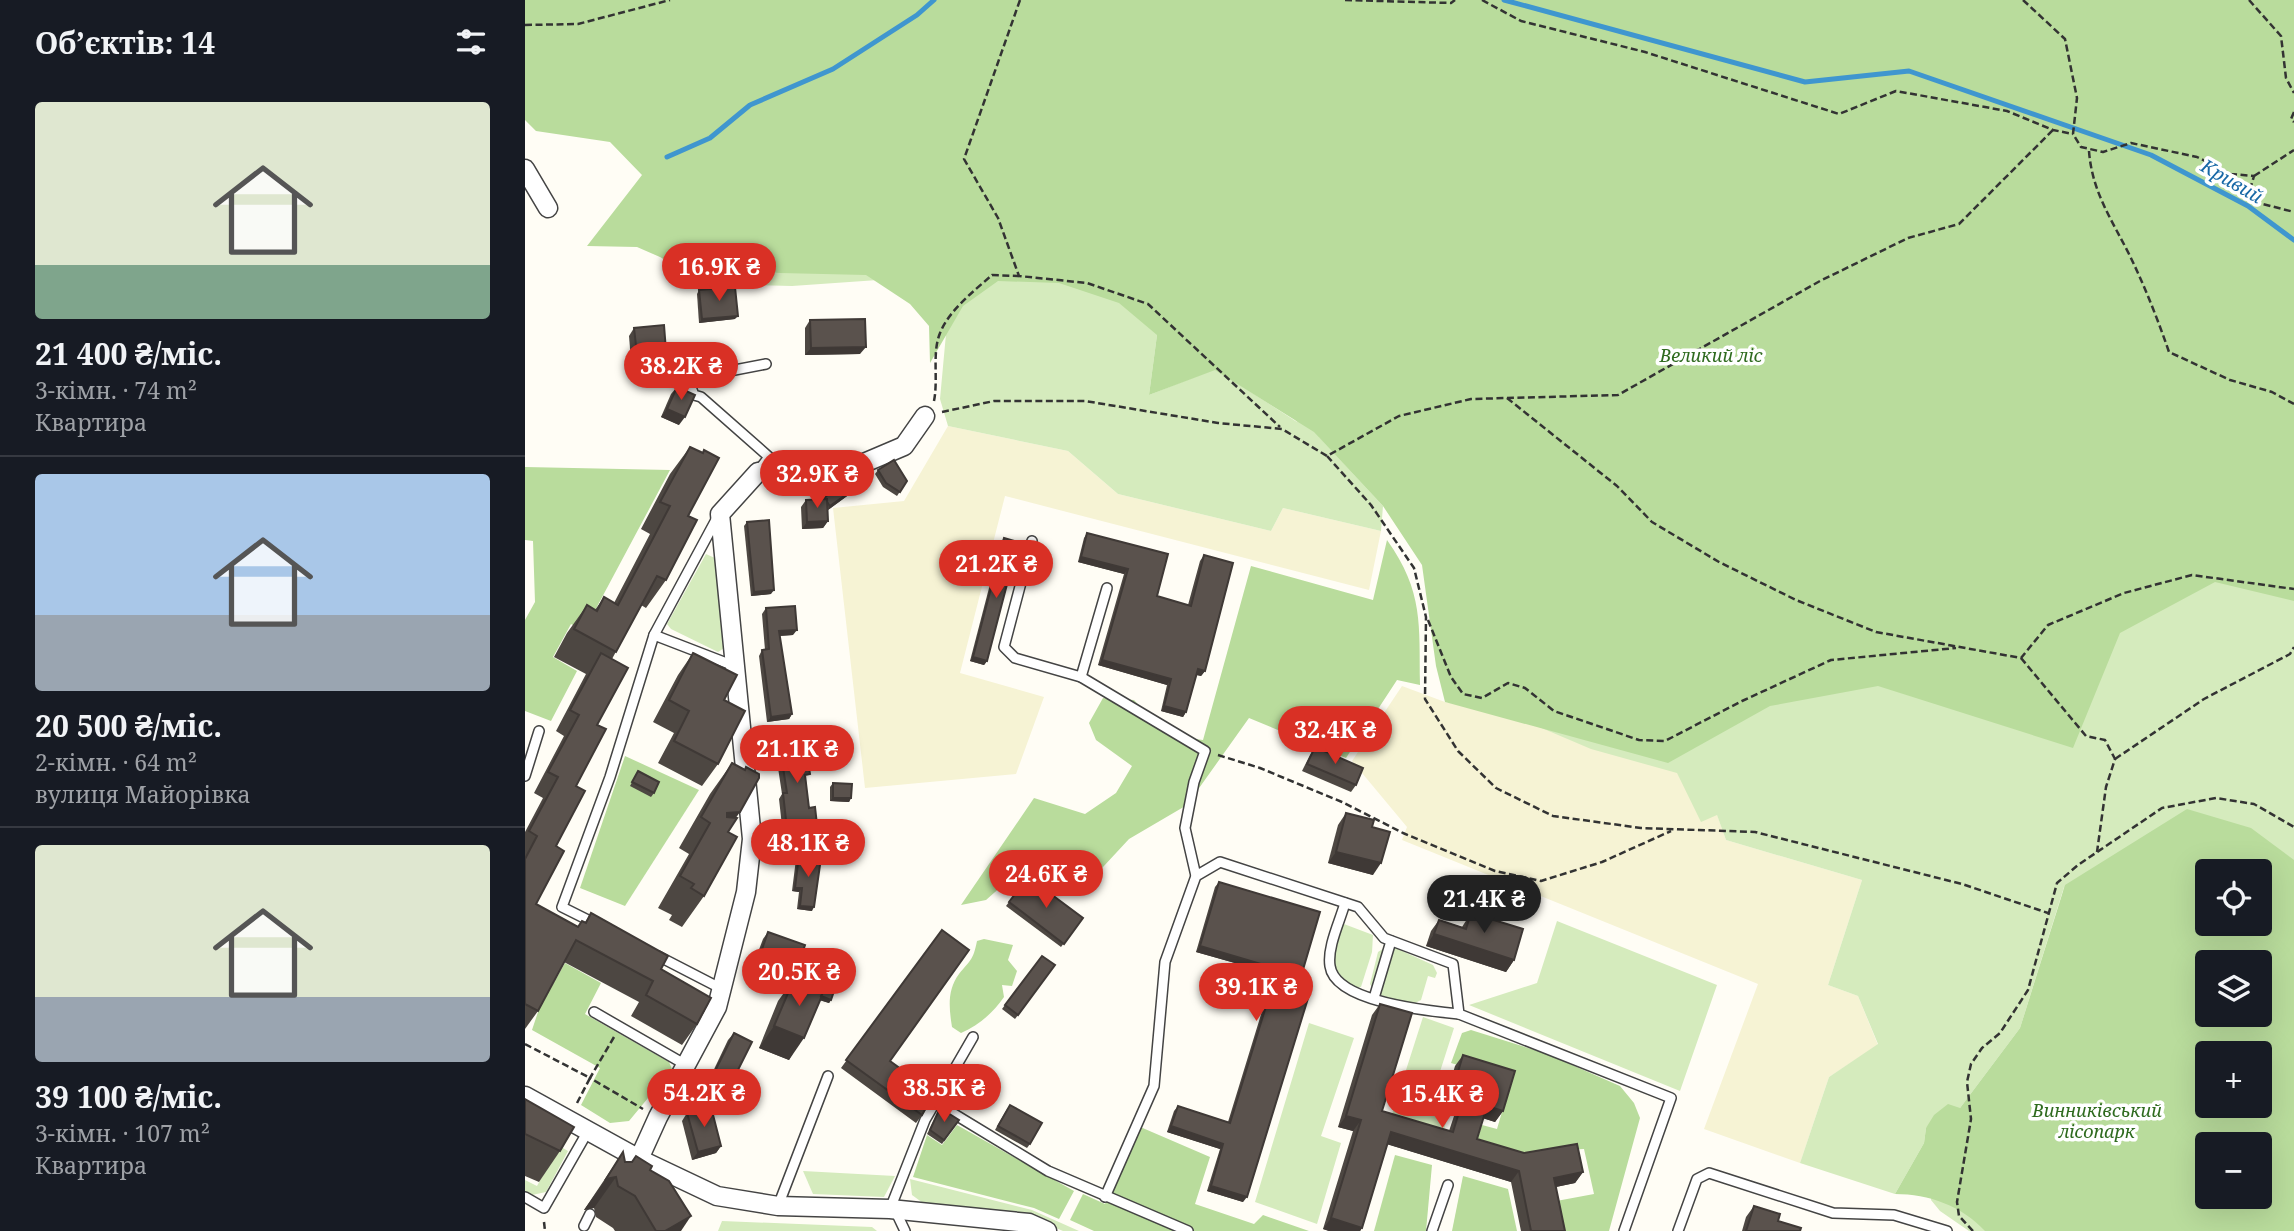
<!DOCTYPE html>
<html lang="uk">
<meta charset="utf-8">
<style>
:root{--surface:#171b24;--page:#20242c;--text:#f1f3f6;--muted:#9ea1a6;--line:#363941;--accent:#d93025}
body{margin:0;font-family:"Noto Serif",serif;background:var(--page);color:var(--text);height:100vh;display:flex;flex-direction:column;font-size:26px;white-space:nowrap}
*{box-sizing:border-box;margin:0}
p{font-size:23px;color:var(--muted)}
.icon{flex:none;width:38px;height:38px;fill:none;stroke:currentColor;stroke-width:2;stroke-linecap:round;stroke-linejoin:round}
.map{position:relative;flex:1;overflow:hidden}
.side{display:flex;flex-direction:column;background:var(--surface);width:525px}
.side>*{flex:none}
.tools{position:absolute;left:1670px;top:859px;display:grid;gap:14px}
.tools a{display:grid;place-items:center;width:77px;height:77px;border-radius:7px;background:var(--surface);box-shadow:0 7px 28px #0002;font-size:35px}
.price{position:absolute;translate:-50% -60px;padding:0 16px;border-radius:24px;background:var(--accent);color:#fff;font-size:23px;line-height:46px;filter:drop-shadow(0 2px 4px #0008)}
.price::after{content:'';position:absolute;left:50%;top:42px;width:21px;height:16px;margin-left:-10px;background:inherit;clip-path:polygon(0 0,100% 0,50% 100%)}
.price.selected{background:#222;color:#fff}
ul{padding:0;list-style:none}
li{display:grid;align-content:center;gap:14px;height:371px;padding:0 35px}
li+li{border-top:2px solid var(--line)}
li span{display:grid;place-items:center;height:217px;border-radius:7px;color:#555}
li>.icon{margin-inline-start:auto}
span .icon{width:126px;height:126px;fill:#fffc;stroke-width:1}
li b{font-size:30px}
h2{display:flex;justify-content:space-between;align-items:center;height:84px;padding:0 35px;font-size:30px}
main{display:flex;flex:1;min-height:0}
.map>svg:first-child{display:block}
.farmland{fill:#f6f3d4}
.green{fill:#d5ebbd;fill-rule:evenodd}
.forest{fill:#b9dc9c;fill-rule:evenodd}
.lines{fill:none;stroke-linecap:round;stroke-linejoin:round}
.stream{stroke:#3f96cf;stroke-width:5}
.service-casing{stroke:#444;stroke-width:12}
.minor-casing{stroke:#444;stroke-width:21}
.path{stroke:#333;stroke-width:2.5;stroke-dasharray:7 3.5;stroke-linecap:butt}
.service{stroke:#fff;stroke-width:9}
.minor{stroke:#fff;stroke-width:18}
.wall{fill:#4d4742}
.shaded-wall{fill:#3f3936}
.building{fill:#5a524d;stroke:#3f3936;stroke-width:2}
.labels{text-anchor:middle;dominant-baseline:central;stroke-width:7;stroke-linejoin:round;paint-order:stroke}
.park-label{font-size:18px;font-style:italic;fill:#2f6b1f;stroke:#fff}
.water-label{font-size:19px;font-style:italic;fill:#1768a6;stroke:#fff}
</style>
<main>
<section class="side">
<h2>Об’єктів: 14<svg class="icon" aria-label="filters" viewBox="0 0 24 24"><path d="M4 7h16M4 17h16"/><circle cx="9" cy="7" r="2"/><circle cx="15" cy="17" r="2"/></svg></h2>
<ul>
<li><span style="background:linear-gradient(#dfe7d0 75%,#7fa58c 0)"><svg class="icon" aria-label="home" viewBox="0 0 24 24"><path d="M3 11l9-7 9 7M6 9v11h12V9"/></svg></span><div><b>21 400 ₴/міс.</b><p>3-кімн. · 74 m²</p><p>Квартира</p></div></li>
<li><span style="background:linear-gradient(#a9c7e8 65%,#9aa5b1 0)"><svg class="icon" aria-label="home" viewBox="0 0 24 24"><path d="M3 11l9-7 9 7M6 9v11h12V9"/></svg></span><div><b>20 500 ₴/міс.</b><p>2-кімн. · 64 m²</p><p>вулиця Майорівка</p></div></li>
<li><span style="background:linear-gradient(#dfe7d0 70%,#9aa5b1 0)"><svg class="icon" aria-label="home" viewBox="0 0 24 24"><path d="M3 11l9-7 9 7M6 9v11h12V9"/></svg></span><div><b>39 100 ₴/міс.</b><p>3-кімн. · 107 m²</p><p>Квартира</p></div></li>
</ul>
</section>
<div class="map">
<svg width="1769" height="1231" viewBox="0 0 1769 1231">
<rect width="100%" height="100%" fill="#fffdf5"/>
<!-- farmland -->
<g class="farmland">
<polygon points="423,426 543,451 593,494 746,531 758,508 856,531 844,590 480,496 435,673 519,697 491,774 340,788 308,508 379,501"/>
<polygon points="877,686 920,702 1169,749 1201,840 1337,880 1303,985 1333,996 1353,1045 1304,1077 1275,1163 1179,1129 1233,984 877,840 882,827 827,761"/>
</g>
<!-- green -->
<g class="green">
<path d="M0 0H1769V1231H1444L1415 1211 1406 1200 1408 1169 1448 1101 1506 1022 1540 884 1495 1028 1435 1108 1401 1128 1399 1143 1370 1194 1275 1163 1304 1077 1353 1044 1333 996 1303 985 1337 880 1201 840 1192 815 1176 822 1152 773 1066 749 930 691 925 615 856 436 794 437 858 506 856 531 758 508 746 531 593 494 543 451 423 426 415 399 421 334 436 308 353 280 267 286 163 283 126 248 125 172ZM632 335 728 368 772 422 690 369 624 395ZM1682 872H1734V924H1682ZM1682 962H1734V1015H1682ZM1682 1054H1734V1106H1682ZM1682 1144H1734V1197H1682Z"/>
<polygon points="181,554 192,559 201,647 193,652 146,629 142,624"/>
<polygon points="1032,921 1192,985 1155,1091 944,1005 1012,983"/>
<path d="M819 924 848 935 847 952 836 987 823 988C803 968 796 951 811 925Z"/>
<polygon points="864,945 908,965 912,973 910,978 903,976 896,1000 888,1004 851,994 845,984 853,952"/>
<polygon points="898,1017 929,1028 903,1109 923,1116 917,1136 865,1120"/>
<polygon points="784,1023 829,1038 796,1136 816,1143 792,1224 730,1202"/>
<polygon points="12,1133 43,1151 21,1192 7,1195 0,1191 0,1180 12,1186 29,1155"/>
<polygon points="278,1171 370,1176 359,1197 288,1194"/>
<polygon points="385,1179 507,1210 554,1231 538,1231 507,1218 398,1203 387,1195"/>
<polygon points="197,1221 347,1227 352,1231 193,1231"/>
</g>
<!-- forest -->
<g class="forest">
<polygon points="0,0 1769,0 1769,601 1690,582 1595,633 1548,748 1353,686 1245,706 1143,763 920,702 911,666 897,565 858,506 789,432 690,370 624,395 632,335 594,303 534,283 473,281 438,306 405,363 404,326 385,304 341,275 255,273 151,264 112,247 62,246 117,175 85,142 11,131 0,120"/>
<polygon points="0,467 145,470 59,631 46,624 28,657 52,671 26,721 0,711 0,620 10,602 8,541 0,540"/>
<path d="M862 540C899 592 894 625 895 685L872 680 821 758 724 718 662 805 604 839 565 881 511 856 461 900 436 905 509 798 560 814 591 793 607 766 571 740 564 723 578 698 609 700 642 735 678 740 726 566 848 600Z"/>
<polygon points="100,756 174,790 100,906 55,888"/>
<path d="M1662 809 1726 828 1769 860V1231H1460C1437 1206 1404 1194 1370 1194L1399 1143 1401 1128 1409 1115 1423 1104 1435 1108 1495 1028 1540 885ZM1682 872H1734V924H1682ZM1682 962H1734V1015H1682ZM1682 1054H1734V1106H1682ZM1682 1144H1734V1197H1682Z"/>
<path d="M459 939 488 945 483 960 492 971 487 986 477 985 479 997C468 1013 454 1025 436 1033L427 1027C424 1008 422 990 434 974 445 960 448 961 452 941Z"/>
<polygon points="40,963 76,983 60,1014 144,1062 147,1069 104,1121 85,1123 56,1105 75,1068 7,1030 14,1009"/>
<polygon points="946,1030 1022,1054 1095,1086 1109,1103 1115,1118 1084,1231 1032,1231 1026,1202 1069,1194 1059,1149 1040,1150 990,1160 949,1150 957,1125 972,1129 986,1081 926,1063 937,1033"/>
<polygon points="432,1125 549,1191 534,1219 509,1208 388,1177 402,1135 417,1145"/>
<polygon points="613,1126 685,1157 670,1204 729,1224 738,1215 784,1231 569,1231 545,1220 558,1194 580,1204"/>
<polygon points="870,1155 907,1165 901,1231 849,1231"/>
<polygon points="938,1176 983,1189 992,1231 927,1231"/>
</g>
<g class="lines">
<!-- stream -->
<g class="stream">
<polyline points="979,0 1280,82 1384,71 1626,155 1723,206 1769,240"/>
<polyline points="142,157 185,138 225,105 308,69 392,15 409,0"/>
</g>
<!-- service casing -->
<g class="service-casing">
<g id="service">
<polyline points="234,470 244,457 176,397 169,395 163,379 241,364"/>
<polyline points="507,541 479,647 490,658 556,677 680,751 669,782 660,828 671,876"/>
<polyline points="129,635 192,518"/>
<polyline points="556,677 582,588"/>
<polyline points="0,776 14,731"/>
<path d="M820 903C815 921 802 947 805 966 810 1002 903 1011 934 1014"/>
<polyline points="71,924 37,907 85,777 129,635 212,667"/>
<polyline points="133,956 197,989"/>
<polyline points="849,998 866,941"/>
<polyline points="69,1012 161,1065"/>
<polyline points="411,1103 523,1171 663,1231"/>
<polyline points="0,1197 19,1208 63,1131"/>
<polyline points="580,1197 629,1086 640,962 671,876 695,862 833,907 859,938 928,964 934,1014 1146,1098 1099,1231"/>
<polyline points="253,1206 303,1076"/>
<polyline points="365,1209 400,1120 448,1037"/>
<polyline points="370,1210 380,1231"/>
<polyline points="59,1226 65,1214"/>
<polyline points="907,1231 923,1185"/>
<polyline points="1153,1231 1172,1179 1184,1173 1308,1213 1369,1215 1422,1231"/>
</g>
</g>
<!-- minor casing -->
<g class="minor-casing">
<g id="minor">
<polyline points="0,169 23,208"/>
<polyline points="0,1096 114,1159 192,1196 253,1206 365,1209 504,1223 522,1231"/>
<polyline points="114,1159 133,1117 192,1007 221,892 227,839 195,514 233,472 339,463 379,446 400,416"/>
</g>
</g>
<!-- path -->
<g class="path">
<polyline points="495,0 439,159 473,218 494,276 562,283 623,304 755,427"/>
<polyline points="820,0 926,3 930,0"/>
<polyline points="957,0 996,21 1120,52 1314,114 1371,91 1482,111 1528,130 1548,134"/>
<polyline points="1498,0 1540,39 1552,98 1548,134 1556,147 1578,152 1606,143 1672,157 1706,174 1729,176 1724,193 1726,201 1769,212"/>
<polyline points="1724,0 1756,36 1761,78 1769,93"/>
<polyline points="0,25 53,24 145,0"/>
<polyline points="1769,112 1766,119 1769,122"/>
<path d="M1564 151C1567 192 1587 220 1605 256 1620 287 1633 320 1644 352L1705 380 1747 392 1769 404"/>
<polyline points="1729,176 1769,150"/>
<polyline points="982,398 1092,486 1127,522 1194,562 1271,600 1351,632 1496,658 1523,625 1599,593 1667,575 1769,589"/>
<path d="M409 401C413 381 408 358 413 339 420 313 448 292 467 275L494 276"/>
<polyline points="417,412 469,401 560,401 693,423 757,429 802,456 874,416 946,399 1093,395 1295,281 1383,238 1434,224 1528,130"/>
<polyline points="802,456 846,505 889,568 901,617 900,699 933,751 971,788 1028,816 1116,828 1230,832 1437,884 1523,913"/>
<polyline points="903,620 926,677 938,694 957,698 983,683 1000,688 1029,711 1114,740 1140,741 1217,701 1306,660 1431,648"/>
<polyline points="1496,658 1561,736 1580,740 1590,759 1581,787 1572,852"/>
<polyline points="693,755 735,768 817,802 878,833 970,871 1016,881 1077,862 1146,831"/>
<polyline points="1590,759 1679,699 1765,654 1769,647"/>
<polyline points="89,1037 65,1078 118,1109"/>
<polyline points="0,1044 65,1078 51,1105"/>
<polyline points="19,1222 20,1231"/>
<polyline points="1448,1231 1434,1216 1432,1202 1446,1119 1442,1082 1446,1064 1457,1048 1475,1033 1503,990 1532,883 1553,865 1637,808 1691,798 1729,804 1769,827"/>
</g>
<!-- service -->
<use href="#service" class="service"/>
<!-- minor -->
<use href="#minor" class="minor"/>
</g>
<!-- wall -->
<g class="wall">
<polygon points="174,290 210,319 174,323 172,294"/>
<polygon points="285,320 335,354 280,355 280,328"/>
<polygon points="109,328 136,359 106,361 104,336"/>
<polygon points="152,387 154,425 136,417 146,394"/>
<polygon points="165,447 163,516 141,580 121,608 116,605 87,659 72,725 11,904 52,927 57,921 60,922 66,913 136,969 172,1024 157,1045 106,1016 114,1002 39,962 13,1011 0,1029 0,832 18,798 9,793 39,736 31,731 61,674 29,657 42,633 62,605 70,610 79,597 89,603 125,534 116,529 145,474"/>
<polygon points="353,470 382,481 372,496 358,487 350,474"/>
<polygon points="333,488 303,510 303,521 298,528 277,529 276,507 281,500 298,499"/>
<polygon points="222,522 246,594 226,596 219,526"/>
<polygon points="562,533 632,596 663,605 675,561 679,555 680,671 676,676 671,675 661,712 658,717 636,711 642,685 573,665 599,574 553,562 559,538"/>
<polygon points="479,538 462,661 459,665 445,661 476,542"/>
<polygon points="241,608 268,635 255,636 267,714 264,719 242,722 234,656 237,650 240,650 237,614"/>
<polygon points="168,653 199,700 193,764 177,786 133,763 149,733 128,722 153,675"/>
<polygon points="254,742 281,780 284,808 288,831 258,835 254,799 257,794 250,748"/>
<polygon points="790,747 831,785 826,792 777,771 785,755"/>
<polygon points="207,763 211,818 203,832 179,896 157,927 144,920 147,915 133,908 164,854 154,848 185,794"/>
<polygon points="113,771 129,793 126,797 105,786"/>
<polygon points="308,783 326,798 324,802 305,801 305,787"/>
<polygon points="821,813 847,827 848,875 803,863 813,825"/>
<polygon points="274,855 287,911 272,909 274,892 267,891 271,859"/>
<polygon points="503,877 558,918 536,947 481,906"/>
<polygon points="694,882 795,912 772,990 718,1202 682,1191 695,1149 642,1132 649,1111 653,1106 703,1122 738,1008 742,1003 751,1005 759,977 671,952 690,887"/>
<polygon points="946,913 989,960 981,972 901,946 906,931 914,920 937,927"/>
<polygon points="417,930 365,1061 397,1115 391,1123 316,1068"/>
<polygon points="243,932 266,976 229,963 238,939"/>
<polygon points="517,956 530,965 490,1019 477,1009"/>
<polygon points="269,979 284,986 287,980 306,1000 304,1003 295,1000 264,1060 234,1048 253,1001"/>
<polygon points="855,1004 857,1111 924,1131 931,1110 918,1106 930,1066 938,1055 978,1111 970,1122 958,1118 952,1139 1058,1172 1050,1183 1031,1187 1040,1231 996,1231 986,1182 862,1144 837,1228 835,1231 804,1231 798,1229 828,1131 813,1127 847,1015"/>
<polygon points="209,1033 205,1086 200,1093 182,1084 203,1040"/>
<polygon points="0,1099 35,1151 14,1182 0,1176"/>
<polygon points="415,1108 434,1120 417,1144 402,1134"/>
<polygon points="482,1109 505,1144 502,1148 470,1130"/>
<polygon points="162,1113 196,1146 191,1153 167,1160 157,1121"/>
<polygon points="98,1152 100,1162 125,1170 156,1231 90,1231 88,1228 71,1217 69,1208 59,1210"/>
<polygon points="1229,1206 1253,1221 1275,1231 1217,1231 1221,1217"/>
</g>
<!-- shaded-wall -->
<g class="shaded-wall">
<polygon points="213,316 210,319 174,323 177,319"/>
<polygon points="341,347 335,354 280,355 286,348"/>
<polygon points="141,351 136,359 106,361 112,354"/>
<polygon points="142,409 160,417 154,425 136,417"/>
<polygon points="336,484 333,488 303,510 305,506"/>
<polygon points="303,521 298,528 277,529 282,522"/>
<polygon points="556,557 603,569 599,574 553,562"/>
<polygon points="249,590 246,594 226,596 229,592"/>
<polygon points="272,630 268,635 251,636 254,631"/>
<polygon points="448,657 462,661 459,665 445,661"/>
<polygon points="577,660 646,679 642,685 573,665"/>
<polygon points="673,669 680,671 676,676 669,674"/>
<polygon points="639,706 661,712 658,717 636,711"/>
<polygon points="267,714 264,719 242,722 246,717"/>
<polygon points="308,798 326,798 324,802 305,801"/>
<polygon points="215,812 193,843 202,813"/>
<polygon points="292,825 288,831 258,835 262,829"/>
<polygon points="811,852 856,863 848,875 803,863"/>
<polygon points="270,888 277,888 274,892 267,891"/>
<polygon points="275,906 289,907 287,911 272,909"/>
<polygon points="909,934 989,960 981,972 901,946"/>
<polygon points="675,946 763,972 759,977 671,952"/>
<polygon points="235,955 272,968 266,976 229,963"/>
<polygon points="283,992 306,1000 304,1003 281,996"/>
<polygon points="249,1026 279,1038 264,1060 234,1048"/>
<polygon points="926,1095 938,1099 931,1110 918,1106"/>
<polygon points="962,1106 978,1111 970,1122 954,1117"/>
<polygon points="821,1116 836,1120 828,1131 813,1127"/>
<polygon points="646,1126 698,1144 695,1149 642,1132"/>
<polygon points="866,1132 994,1171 986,1182 858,1143"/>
<polygon points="196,1146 191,1153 167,1160 173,1152"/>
<polygon points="1058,1172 1050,1183 1021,1189 1029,1178"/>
<polygon points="91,1177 69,1208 59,1210 81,1179"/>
<polygon points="686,1186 722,1197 718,1202 682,1191"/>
<polygon points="166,1216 156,1231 140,1231"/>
<polygon points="806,1218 837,1228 835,1231 804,1231 798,1229"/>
</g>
<!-- building -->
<g class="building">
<polygon points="210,287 213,316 177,319 174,290"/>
<polygon points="340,319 341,347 286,348 285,320"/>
<polygon points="139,325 141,351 112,354 109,328"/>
<polygon points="152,387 170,395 160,417 142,409"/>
<polygon points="165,447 178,453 179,450 194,458 163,516 172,520 141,580 132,576 91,652 49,629 62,605 72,611 79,597 93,605 145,506 135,502"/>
<polygon points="369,460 382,481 375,492 361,483 353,470"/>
<polygon points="328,474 336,484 305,506 302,502 302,499 299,498"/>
<polygon points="302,499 303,521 282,522 281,500"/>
<polygon points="244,520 249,590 229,592 222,522"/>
<polygon points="562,533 643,554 632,596 666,606 679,555 708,563 680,671 673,669 661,712 639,706 646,679 577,660 603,569 556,557"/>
<polygon points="479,538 493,542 462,661 448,657"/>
<polygon points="270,606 272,630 254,631 267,714 246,717 237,650 244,649 241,608"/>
<polygon points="76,653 103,668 72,725 81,729 51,786 60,791 31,846 39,851 11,904 53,927 57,921 61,923 66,913 143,956 136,969 186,998 172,1024 121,995 128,981 51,940 13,1011 0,1004 0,859 12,836 4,831 33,777 23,772 54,715 45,710"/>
<polygon points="168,653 212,675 199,700 220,711 193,764 149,741 164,711 144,700"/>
<polygon points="279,738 285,774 280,775 284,808 290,807 292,825 262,829 258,793 262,793 254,742"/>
<polygon points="790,747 838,768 831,785 782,764"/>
<polygon points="207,763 220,770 221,767 234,774 234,778 215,812 202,813 202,817 212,818 203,832 212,837 179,896 166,888 169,884 155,876 185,823 176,817"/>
<polygon points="113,771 134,782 129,793 107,782"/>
<polygon points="308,783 327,784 326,798 308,798"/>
<polygon points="821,813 849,820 847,827 865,832 856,863 811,852"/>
<polygon points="274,855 296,858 289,907 275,906 277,888 270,888"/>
<polygon points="503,877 558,918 539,944 484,902"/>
<polygon points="694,882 795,912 772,990 784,995 722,1197 686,1186 698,1144 646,1126 653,1106 705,1123 742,1003 752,1006 763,972 675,946"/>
<polygon points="946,913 998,929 989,960 909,934 914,920 941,929"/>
<polygon points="417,930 444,950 365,1061 409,1093 397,1115 321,1060"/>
<polygon points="243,932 280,945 272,968 235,955"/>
<polygon points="517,956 530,965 493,1015 480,1005"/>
<polygon points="269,979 299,991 279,1038 249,1026"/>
<polygon points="287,980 310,988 306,1000 296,996 299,991 285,986"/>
<polygon points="855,1004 887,1013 857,1111 928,1132 938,1099 926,1095 938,1055 990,1071 978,1111 962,1106 952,1139 999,1153 1052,1144 1058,1172 1029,1178 1040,1231 1006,1231 994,1171 866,1132 837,1228 806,1218 836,1120 821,1116"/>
<polygon points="209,1033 227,1042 205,1086 187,1077"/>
<polygon points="0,1099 49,1127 35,1151 0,1134"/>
<polygon points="485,1105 517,1123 505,1144 473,1126"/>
<polygon points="186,1107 196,1146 173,1152 162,1113"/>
<polygon points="415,1108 434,1120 419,1140 405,1130"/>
<polygon points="98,1152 100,1162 107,1162 111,1156 127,1166 125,1170 144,1181 166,1216 140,1231 131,1231 110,1196 93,1186 91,1177 81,1179"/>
<polygon points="1229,1206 1255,1214 1253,1221 1276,1228 1275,1231 1221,1231"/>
</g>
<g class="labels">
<!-- park labels -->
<g class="park-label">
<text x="1186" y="355">Великий ліс</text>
<text x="1572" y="1110">Винниківський<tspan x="1572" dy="21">лісопарк</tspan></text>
</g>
<!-- water labels -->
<g class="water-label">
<text transform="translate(1707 181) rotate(30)">Кривий</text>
</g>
</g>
</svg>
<div class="tools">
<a><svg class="icon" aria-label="locate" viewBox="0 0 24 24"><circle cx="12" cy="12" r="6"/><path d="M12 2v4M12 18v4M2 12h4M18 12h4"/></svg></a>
<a><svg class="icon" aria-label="layers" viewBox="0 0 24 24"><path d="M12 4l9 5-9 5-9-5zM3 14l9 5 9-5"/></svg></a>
<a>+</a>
<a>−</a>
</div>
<b class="price" style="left:194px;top:303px">16.9K ₴</b>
<b class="price" style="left:156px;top:402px">38.2K ₴</b>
<b class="price" style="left:292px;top:510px">32.9K ₴</b>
<b class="price" style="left:471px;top:600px">21.2K ₴</b>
<b class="price" style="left:810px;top:766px">32.4K ₴</b>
<b class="price" style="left:272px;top:785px">21.1K ₴</b>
<b class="price" style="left:283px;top:879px">48.1K ₴</b>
<b class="price" style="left:521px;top:910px">24.6K ₴</b>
<b class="price selected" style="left:959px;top:935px">21.4K ₴</b>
<b class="price" style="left:274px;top:1008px">20.5K ₴</b>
<b class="price" style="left:731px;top:1023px">39.1K ₴</b>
<b class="price" style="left:419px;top:1124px">38.5K ₴</b>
<b class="price" style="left:179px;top:1129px">54.2K ₴</b>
<b class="price" style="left:917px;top:1130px">15.4K ₴</b>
</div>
</main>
